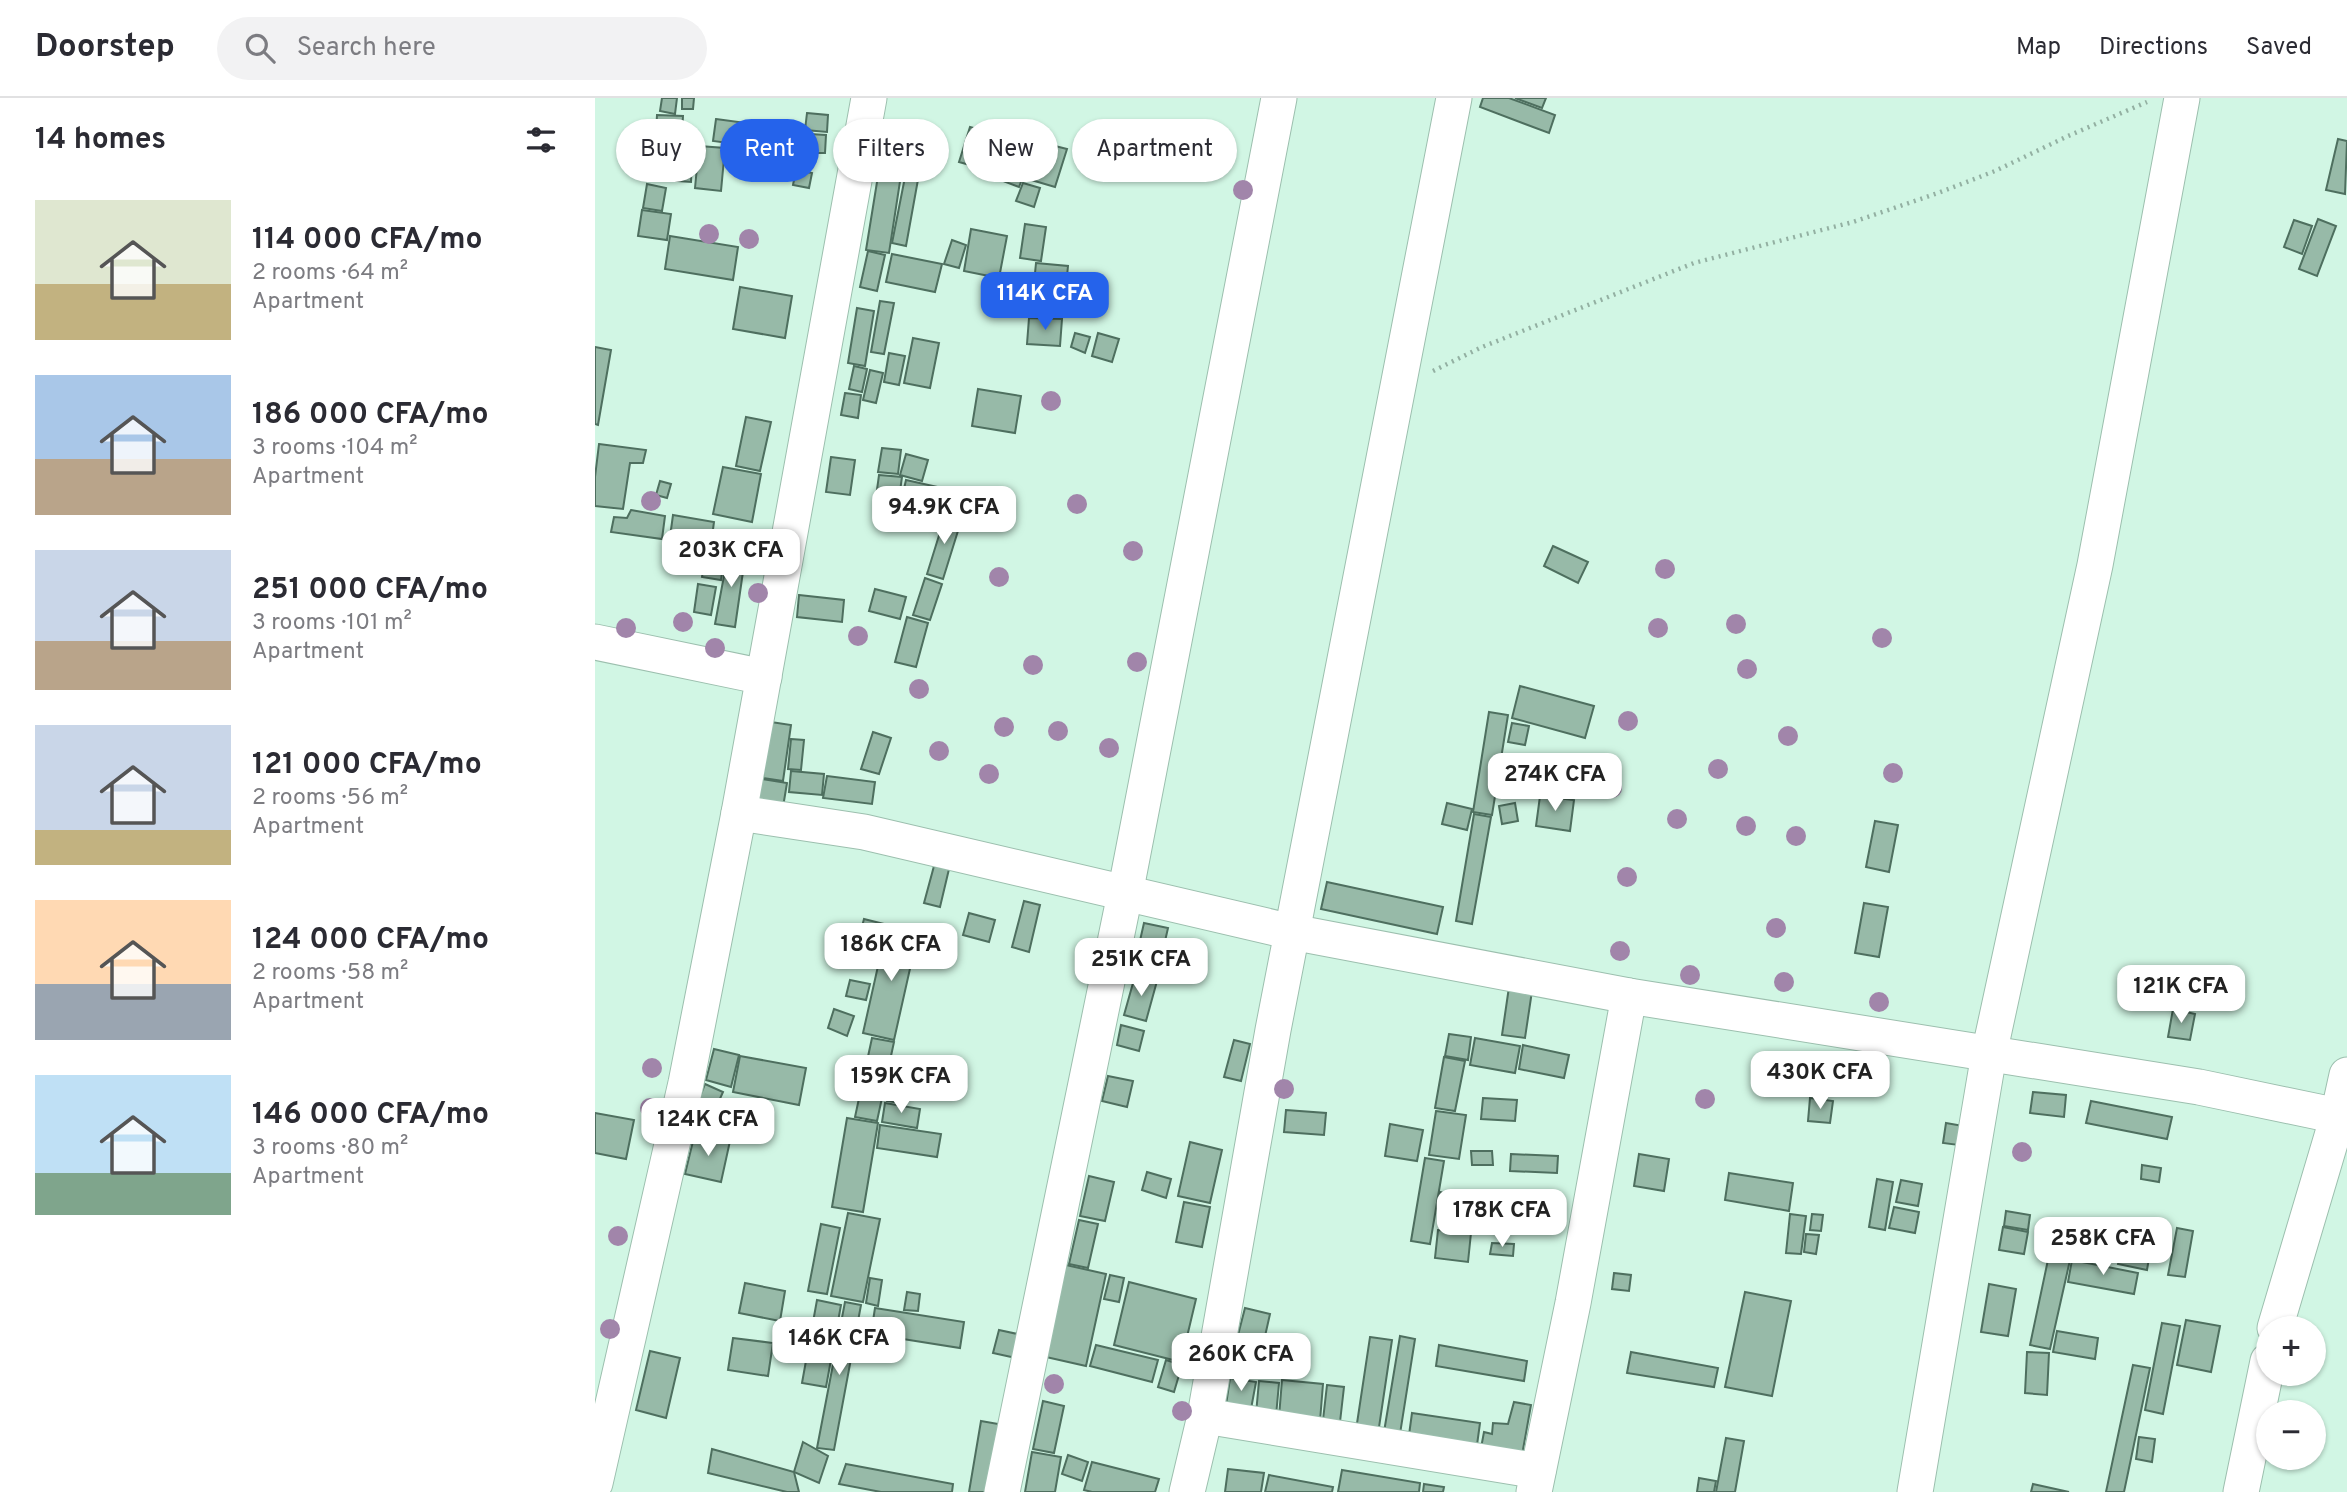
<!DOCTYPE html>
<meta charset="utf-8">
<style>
:root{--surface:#fff;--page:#f2f2f3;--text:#2b2b33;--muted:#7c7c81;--line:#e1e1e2;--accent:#2563eb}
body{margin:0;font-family:Overpass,sans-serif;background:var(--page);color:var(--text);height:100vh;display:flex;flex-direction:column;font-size:26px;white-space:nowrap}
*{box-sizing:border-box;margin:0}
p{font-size:23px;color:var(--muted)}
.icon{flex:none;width:38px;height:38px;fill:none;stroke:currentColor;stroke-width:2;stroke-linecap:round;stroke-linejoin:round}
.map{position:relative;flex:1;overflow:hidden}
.panel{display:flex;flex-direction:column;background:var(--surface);width:595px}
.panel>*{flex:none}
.guide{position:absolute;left:21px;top:21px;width:665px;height:63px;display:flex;gap:14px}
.controls{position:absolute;left:1661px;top:1218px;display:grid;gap:14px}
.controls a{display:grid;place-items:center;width:70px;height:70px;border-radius:50%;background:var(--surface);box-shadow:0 2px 5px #0004;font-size:35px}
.price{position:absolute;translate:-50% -60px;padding:0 16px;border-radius:14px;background:#fff;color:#222;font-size:23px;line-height:46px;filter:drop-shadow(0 2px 4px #0008)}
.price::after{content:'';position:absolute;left:50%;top:42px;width:21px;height:16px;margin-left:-10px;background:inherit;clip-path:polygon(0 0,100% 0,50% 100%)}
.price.selected{background:var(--accent);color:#fff}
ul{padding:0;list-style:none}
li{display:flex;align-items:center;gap:21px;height:175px;padding:0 35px}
li span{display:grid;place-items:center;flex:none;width:196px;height:140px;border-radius:0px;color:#555}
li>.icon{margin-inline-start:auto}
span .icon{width:84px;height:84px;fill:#fffc;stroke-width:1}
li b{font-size:30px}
h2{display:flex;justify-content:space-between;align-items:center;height:84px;padding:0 35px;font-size:30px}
.pill{padding:0 24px;border-radius:32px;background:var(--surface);box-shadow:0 2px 5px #0004;font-size:24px;line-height:63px}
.pill.selected{background:var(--accent);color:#fff}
header{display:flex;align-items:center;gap:42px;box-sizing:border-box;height:98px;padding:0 35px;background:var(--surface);border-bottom:2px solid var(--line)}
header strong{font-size:33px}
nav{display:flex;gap:38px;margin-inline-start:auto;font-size:24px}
.search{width:490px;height:63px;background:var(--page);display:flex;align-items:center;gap:18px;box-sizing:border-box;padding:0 24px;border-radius:38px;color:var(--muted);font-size:26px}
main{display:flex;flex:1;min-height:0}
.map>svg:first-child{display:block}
.building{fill:#97baa8;stroke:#4e6f5f;stroke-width:2}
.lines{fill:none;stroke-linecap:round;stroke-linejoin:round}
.minor-casing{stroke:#9cbfae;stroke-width:37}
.path{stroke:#93b0a2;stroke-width:4.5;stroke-dasharray:2 5;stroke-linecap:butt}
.minor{stroke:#fff;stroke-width:35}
.tree{fill:#a185aa}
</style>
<header>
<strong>Doorstep</strong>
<div class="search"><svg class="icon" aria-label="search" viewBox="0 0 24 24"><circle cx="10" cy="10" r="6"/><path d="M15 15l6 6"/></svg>Search here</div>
<nav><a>Map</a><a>Directions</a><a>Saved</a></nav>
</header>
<main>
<section class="panel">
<h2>14 homes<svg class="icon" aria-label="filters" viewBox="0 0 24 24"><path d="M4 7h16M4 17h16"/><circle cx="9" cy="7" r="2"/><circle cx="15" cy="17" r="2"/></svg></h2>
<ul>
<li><span style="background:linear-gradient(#dfe7d0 60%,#c2b280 0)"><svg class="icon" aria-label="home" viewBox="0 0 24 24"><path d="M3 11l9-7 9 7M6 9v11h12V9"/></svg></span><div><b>114 000 CFA/mo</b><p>2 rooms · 64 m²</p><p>Apartment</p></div></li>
<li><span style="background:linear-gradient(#a9c7e8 60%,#b9a48a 0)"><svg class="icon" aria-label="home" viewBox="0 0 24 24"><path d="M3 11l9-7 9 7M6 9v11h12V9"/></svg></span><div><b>186 000 CFA/mo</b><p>3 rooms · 104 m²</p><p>Apartment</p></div></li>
<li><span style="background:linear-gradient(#c9d6e8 65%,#b9a48a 0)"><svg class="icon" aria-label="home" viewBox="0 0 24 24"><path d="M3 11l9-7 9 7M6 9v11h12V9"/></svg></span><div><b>251 000 CFA/mo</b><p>3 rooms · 101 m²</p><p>Apartment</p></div></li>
<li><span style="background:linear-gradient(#c9d6e8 75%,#c2b280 0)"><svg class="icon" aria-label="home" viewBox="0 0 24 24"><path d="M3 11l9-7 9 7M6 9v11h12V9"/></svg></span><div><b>121 000 CFA/mo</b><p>2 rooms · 56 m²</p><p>Apartment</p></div></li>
<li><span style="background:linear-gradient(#ffd9b3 60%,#9aa5b1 0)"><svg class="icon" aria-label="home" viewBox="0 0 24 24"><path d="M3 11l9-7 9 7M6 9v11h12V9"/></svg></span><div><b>124 000 CFA/mo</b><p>2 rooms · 58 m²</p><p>Apartment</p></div></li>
<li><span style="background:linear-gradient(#bfe0f5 70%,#7fa58c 0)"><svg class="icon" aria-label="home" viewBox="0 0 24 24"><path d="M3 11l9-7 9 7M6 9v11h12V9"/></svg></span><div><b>146 000 CFA/mo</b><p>3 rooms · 80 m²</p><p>Apartment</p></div></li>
</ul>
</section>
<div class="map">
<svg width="1752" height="1394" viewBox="0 0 1752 1394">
<rect width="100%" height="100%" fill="#d1f6e4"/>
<!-- building -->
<g class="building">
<polygon points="67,0 82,0 80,16 65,13"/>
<polygon points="87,0 99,0 98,11 87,11"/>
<polygon points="888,0 914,0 960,17 954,35 885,9"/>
<polygon points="920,0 951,0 947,10"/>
<polygon points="212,15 233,17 232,34 210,32"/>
<polygon points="62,17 88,18 87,37 61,35"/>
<polygon points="121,21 166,27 163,49 118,43"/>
<polygon points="375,29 418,41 408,76 364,64"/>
<polygon points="215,36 231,37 230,55 214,55"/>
<polygon points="425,39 441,45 424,89 408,83"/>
<polygon points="1743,41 1752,43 1750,96 1731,92"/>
<polygon points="69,44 85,46 84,59 68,57"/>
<polygon points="444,44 472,51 460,89 433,81"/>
<polygon points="288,47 310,51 294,155 271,152"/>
<polygon points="316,47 326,49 321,73 312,71"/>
<polygon points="104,48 130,50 126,93 100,90"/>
<polygon points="55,60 97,62 96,84 54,81"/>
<polygon points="201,72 217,75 214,90 198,87"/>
<polygon points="311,74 324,76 311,148 297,145"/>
<polygon points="428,85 445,90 439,109 421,103"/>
<polygon points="52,86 71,90 67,113 48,110"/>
<polygon points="47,112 76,116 72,142 43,138"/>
<polygon points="1723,121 1741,128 1722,178 1704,171"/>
<polygon points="1699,122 1717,128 1707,156 1689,149"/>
<polygon points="430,126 451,129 446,163 425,160"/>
<polygon points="376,131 412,138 404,180 369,173"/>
<polygon points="75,138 143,149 138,182 70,171"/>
<polygon points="357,142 371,147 364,170 349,166"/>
<polygon points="273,153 290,157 282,193 265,189"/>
<polygon points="297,156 347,166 340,194 291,184"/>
<polygon points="441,165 473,168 468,219 436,216"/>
<polygon points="145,189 197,198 190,240 138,231"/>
<polygon points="285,203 299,205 289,256 276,254"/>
<polygon points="262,210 279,213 270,268 253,265"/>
<polygon points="434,220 467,221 465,248 432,246"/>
<polygon points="480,235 495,239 490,255 476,249"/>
<polygon points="503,235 524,241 517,264 497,258"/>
<polygon points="318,240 344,245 335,290 309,285"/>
<polygon points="0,249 16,252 3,327 0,326"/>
<polygon points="294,255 310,258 304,287 289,284"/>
<polygon points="259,268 272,271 267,294 254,291"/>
<polygon points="275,272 288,275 281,305 268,302"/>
<polygon points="383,291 426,298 420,335 377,328"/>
<polygon points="250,295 266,297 263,320 246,317"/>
<polygon points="151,319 176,324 165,373 141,368"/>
<polygon points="4,346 51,352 48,365 35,365 28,411 0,408 0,379"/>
<polygon points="287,350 306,352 303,376 283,374"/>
<polygon points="311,356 333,362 327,383 305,377"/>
<polygon points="236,359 260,362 255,397 231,394"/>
<polygon points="128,369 166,376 157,424 118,416"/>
<polygon points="284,377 307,379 303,408 280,406"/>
<polygon points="311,382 374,396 370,417 306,404"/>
<polygon points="65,383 76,386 72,400 61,397"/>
<polygon points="36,412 70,418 67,441 16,434 19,419 32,420"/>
<polygon points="351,415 367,420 348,481 332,476"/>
<polygon points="78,417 119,424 116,446 75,439"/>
<polygon points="112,446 131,449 126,482 107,479"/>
<polygon points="958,448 993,464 983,485 949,468"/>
<polygon points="134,451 151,453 140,529 120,526"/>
<polygon points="330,480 347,486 335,522 318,517"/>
<polygon points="103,486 121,489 116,517 99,514"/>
<polygon points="280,491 311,499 305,521 274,513"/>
<polygon points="204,497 249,502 247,524 202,519"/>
<polygon points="312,519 333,525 321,569 300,564"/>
<polygon points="925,588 999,608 990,640 917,620"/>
<polygon points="894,614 913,617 897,717 878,714"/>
<polygon points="176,624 196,627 188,683 168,680"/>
<polygon points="917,625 934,628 930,647 913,644"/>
<polygon points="278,634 296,640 284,676 266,671"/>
<polygon points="196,641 209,642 206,672 193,671"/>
<polygon points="196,673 229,676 227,697 194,694"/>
<polygon points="232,678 280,684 277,706 228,700"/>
<polygon points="167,681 192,685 187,715 161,711"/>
<polygon points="945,698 979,702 975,733 941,728"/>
<polygon points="852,705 877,711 872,732 847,726"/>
<polygon points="920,705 923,723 907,726 904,708"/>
<polygon points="879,716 896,719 877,826 861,823"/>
<polygon points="1280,723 1303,727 1294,774 1271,769"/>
<polygon points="339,768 354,771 345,809 329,805"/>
<polygon points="732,784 848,809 842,836 726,811"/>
<polygon points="429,803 445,807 434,854 417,849"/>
<polygon points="1269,805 1293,809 1284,859 1260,855"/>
<polygon points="374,815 400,822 394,844 368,837"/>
<polygon points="269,821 289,826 284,845 264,840"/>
<polygon points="549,825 573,830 568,852 544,847"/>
<polygon points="292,828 323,835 299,942 268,935"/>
<polygon points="540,878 562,883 551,923 529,917"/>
<polygon points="255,882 275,886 271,902 251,898"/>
<polygon points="914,889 937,893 930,940 907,937"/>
<polygon points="239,911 259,918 252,938 233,930"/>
<polygon points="1578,911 1600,916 1595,942 1573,939"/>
<polygon points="526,927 549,933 544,953 522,947"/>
<polygon points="854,936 876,939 873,962 850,958"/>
<polygon points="277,940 299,944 282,1023 260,1019"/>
<polygon points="880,940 925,948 920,975 875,967"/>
<polygon points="639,942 655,946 646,983 629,979"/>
<polygon points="928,947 974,957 969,980 924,971"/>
<polygon points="119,951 144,957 136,989 111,982"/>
<polygon points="145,958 211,970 204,1007 138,994"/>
<polygon points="849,959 870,963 860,1013 840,1010"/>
<polygon points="513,978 538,983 532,1009 507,1003"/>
<polygon points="295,984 309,986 306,1005 292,1003"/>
<polygon points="110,986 128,994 120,1012 103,1004"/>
<polygon points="1438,994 1471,997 1469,1019 1435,1015"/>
<polygon points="888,1000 922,1002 920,1023 886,1021"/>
<polygon points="1215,1000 1238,1003 1235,1025 1213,1023"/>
<polygon points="1496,1003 1577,1019 1572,1041 1491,1025"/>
<polygon points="290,1005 325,1011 322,1030 287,1024"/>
<polygon points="691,1012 731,1015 729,1037 689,1034"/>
<polygon points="841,1013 871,1017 864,1061 834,1057"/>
<polygon points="0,1015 39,1022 31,1061 0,1055"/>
<polygon points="252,1020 283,1025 268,1114 237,1109"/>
<polygon points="1351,1025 1374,1029 1371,1048 1348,1045"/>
<polygon points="795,1026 828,1032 822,1063 790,1058"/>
<polygon points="285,1027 346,1036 342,1059 282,1050"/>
<polygon points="100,1035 135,1043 126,1084 90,1076"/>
<polygon points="595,1044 627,1052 615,1105 583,1098"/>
<polygon points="876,1053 897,1053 898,1067 877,1067"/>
<polygon points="916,1056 963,1058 962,1075 915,1073"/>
<polygon points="1044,1056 1074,1061 1069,1093 1039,1088"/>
<polygon points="830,1060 849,1063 835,1146 816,1143"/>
<polygon points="1547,1067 1566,1070 1564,1084 1546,1081"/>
<polygon points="552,1074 576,1081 571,1100 547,1092"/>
<polygon points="1134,1075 1198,1085 1194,1113 1130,1102"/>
<polygon points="494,1078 519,1084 510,1123 485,1118"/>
<polygon points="1282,1081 1298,1084 1290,1132 1274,1129"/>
<polygon points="1306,1082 1327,1086 1323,1108 1301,1104"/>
<polygon points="845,1094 857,1096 855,1116 843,1115"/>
<polygon points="589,1104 615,1109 607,1149 581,1144"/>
<polygon points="1299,1109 1324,1114 1320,1135 1294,1130"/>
<polygon points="1411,1113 1435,1117 1433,1132 1409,1128"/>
<polygon points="253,1115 285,1121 268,1204 236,1198"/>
<polygon points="1195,1116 1211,1118 1206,1156 1191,1155"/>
<polygon points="1217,1116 1228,1117 1226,1133 1215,1132"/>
<polygon points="484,1122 503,1126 493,1170 474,1166"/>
<polygon points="226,1126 245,1130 232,1196 213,1193"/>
<polygon points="1408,1129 1433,1134 1429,1156 1404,1152"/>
<polygon points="1582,1130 1598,1133 1590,1179 1573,1177"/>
<polygon points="843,1132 876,1135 873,1164 840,1160"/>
<polygon points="1211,1136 1224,1137 1221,1156 1209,1154"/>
<polygon points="897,1145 919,1146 918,1158 895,1156"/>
<polygon points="1527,1148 1555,1154 1552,1172 1523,1166"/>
<polygon points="1454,1157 1475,1162 1455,1251 1435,1247"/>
<polygon points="1477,1162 1543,1175 1539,1196 1473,1184"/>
<polygon points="471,1167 511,1176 491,1268 451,1259"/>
<polygon points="1019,1175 1036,1177 1034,1193 1017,1191"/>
<polygon points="515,1177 529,1180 524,1204 509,1201"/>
<polygon points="275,1180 287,1182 283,1208 271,1205"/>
<polygon points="534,1184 601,1201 586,1264 519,1247"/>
<polygon points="150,1185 190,1193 185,1223 144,1215"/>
<polygon points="1394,1186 1421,1191 1413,1238 1386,1234"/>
<polygon points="312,1194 325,1196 323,1213 309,1212"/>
<polygon points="1150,1194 1196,1203 1177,1298 1130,1289"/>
<polygon points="222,1202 246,1207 231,1289 207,1285"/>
<polygon points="250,1204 266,1207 239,1352 222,1350"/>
<polygon points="280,1210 369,1224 365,1250 276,1236"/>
<polygon points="650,1210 675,1216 668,1247 642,1241"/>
<polygon points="1591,1222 1625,1228 1616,1274 1582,1267"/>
<polygon points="1567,1225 1585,1228 1568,1316 1550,1312"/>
<polygon points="404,1232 427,1237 421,1260 398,1255"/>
<polygon points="1462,1233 1503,1240 1500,1261 1458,1254"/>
<polygon points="805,1238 820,1241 805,1336 789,1334"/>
<polygon points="775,1239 797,1242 783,1336 761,1332"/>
<polygon points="138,1240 178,1245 173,1278 133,1272"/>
<polygon points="501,1247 563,1262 557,1284 495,1268"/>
<polygon points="844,1247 932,1263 929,1283 841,1268"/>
<polygon points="55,1253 85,1260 71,1320 41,1312"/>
<polygon points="1036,1254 1123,1270 1119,1289 1032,1275"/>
<polygon points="1432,1254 1454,1255 1452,1297 1430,1295"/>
<polygon points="665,1261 681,1262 679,1280 664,1279"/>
<polygon points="571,1262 587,1267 579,1294 563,1289"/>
<polygon points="1538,1267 1555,1270 1529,1394 1511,1394"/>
<polygon points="635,1280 661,1284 656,1311 631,1307"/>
<polygon points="687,1282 728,1286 725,1323 684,1319"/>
<polygon points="664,1283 684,1285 681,1318 661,1316"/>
<polygon points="732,1287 749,1289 745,1324 728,1322"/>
<polygon points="448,1303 469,1308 459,1355 438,1351"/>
<polygon points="919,1304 936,1307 927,1357 886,1350 889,1334 897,1336 898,1325 913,1326"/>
<polygon points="817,1315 885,1325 882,1347 814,1337"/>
<polygon points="386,1323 409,1327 397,1394 374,1394"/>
<polygon points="1544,1339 1560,1341 1557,1364 1541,1361"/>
<polygon points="1131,1340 1149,1343 1140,1394 1121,1394"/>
<polygon points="208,1344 233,1358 224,1385 199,1374"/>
<polygon points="117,1351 199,1374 204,1394 192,1394 113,1375"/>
<polygon points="437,1354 466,1359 460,1394 430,1394"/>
<polygon points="473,1357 493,1364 487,1383 467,1376"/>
<polygon points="497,1364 564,1381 560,1394 497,1394 489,1392"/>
<polygon points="251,1366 358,1386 357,1394 286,1394 244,1386"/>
<polygon points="633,1371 669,1375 666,1394 630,1394"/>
<polygon points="747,1372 825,1385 824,1394 743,1394"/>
<polygon points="674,1377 738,1389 737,1394 670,1394"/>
<polygon points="1104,1380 1121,1383 1119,1394 1102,1394"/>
<polygon points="829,1386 849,1389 848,1394 828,1394"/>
<polygon points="1438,1386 1474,1394 1436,1394"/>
</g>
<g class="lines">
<!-- minor casing -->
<g class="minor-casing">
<g id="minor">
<polyline points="0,544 169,579"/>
<polyline points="144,715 269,734 697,834 1034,898 1604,989 1743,1018"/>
<polyline points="1680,1230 1743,1018 1752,977"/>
<polyline points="610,1318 943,1373"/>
<polyline points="0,1385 91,985 144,715 274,0"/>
<polyline points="407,1394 530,796 684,0"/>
<polyline points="592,1394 610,1318 678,932 859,0"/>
<polyline points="939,1394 978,1205 1034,898"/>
<polyline points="1320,1394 1394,956 1500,467 1587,0"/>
<polyline points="1646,1394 1673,1263"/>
</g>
</g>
<!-- path -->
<polyline class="path" points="838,273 887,249 1099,165 1258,124 1343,95 1400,73 1473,38 1552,4"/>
<!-- minor -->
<use href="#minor" class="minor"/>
</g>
<!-- trees -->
<g class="tree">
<circle cx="648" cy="92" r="10"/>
<circle cx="114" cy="136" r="10"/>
<circle cx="154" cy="141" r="10"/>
<circle cx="456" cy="303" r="10"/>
<circle cx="56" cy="403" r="10"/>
<circle cx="482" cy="406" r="10"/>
<circle cx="538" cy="453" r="10"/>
<circle cx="1070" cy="471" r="10"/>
<circle cx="404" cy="479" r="10"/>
<circle cx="163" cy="495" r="10"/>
<circle cx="88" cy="524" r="10"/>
<circle cx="1141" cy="526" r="10"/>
<circle cx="31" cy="530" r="10"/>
<circle cx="1063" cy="530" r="10"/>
<circle cx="263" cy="538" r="10"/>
<circle cx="1287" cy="540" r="10"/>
<circle cx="120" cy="550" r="10"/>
<circle cx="542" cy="564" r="10"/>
<circle cx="438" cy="567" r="10"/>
<circle cx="1152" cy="571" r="10"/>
<circle cx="324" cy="591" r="10"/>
<circle cx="1033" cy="623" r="10"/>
<circle cx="409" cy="629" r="10"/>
<circle cx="463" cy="633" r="10"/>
<circle cx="1193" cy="638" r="10"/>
<circle cx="514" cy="650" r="10"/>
<circle cx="344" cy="653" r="10"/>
<circle cx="1123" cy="671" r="10"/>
<circle cx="1298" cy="675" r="10"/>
<circle cx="394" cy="676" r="10"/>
<circle cx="1017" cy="690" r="10"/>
<circle cx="1082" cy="721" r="10"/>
<circle cx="1151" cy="728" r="10"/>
<circle cx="1201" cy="738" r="10"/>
<circle cx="1032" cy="779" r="10"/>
<circle cx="1181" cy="830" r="10"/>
<circle cx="1025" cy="853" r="10"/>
<circle cx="1095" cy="877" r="10"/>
<circle cx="1189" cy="884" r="10"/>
<circle cx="1284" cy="904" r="10"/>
<circle cx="57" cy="970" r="10"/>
<circle cx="689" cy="991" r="10"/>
<circle cx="1110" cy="1001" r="10"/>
<circle cx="55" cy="1010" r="10"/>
<circle cx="1427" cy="1054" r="10"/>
<circle cx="1449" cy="1134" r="10"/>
<circle cx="23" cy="1138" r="10"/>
<circle cx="15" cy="1231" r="10"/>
<circle cx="595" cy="1258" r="10"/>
<circle cx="459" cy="1286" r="10"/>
<circle cx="587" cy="1313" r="10"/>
</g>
</svg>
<div class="controls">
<a>+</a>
<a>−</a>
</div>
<b class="price selected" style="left:450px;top:234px">114K CFA</b>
<b class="price" style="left:349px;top:448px">94.9K CFA</b>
<b class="price" style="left:136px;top:491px">203K CFA</b>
<b class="price" style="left:960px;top:715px">274K CFA</b>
<b class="price" style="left:296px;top:885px">186K CFA</b>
<b class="price" style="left:546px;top:900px">251K CFA</b>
<b class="price" style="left:1586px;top:927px">121K CFA</b>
<b class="price" style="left:1225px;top:1013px">430K CFA</b>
<b class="price" style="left:306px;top:1017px">159K CFA</b>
<b class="price" style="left:113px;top:1060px">124K CFA</b>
<b class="price" style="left:907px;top:1151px">178K CFA</b>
<b class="price" style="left:1508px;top:1179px">258K CFA</b>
<b class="price" style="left:244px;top:1279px">146K CFA</b>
<b class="price" style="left:646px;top:1295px">260K CFA</b>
<div class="guide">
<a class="pill">Buy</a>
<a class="pill selected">Rent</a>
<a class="pill">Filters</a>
<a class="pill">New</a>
<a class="pill">Apartment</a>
</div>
</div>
</main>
